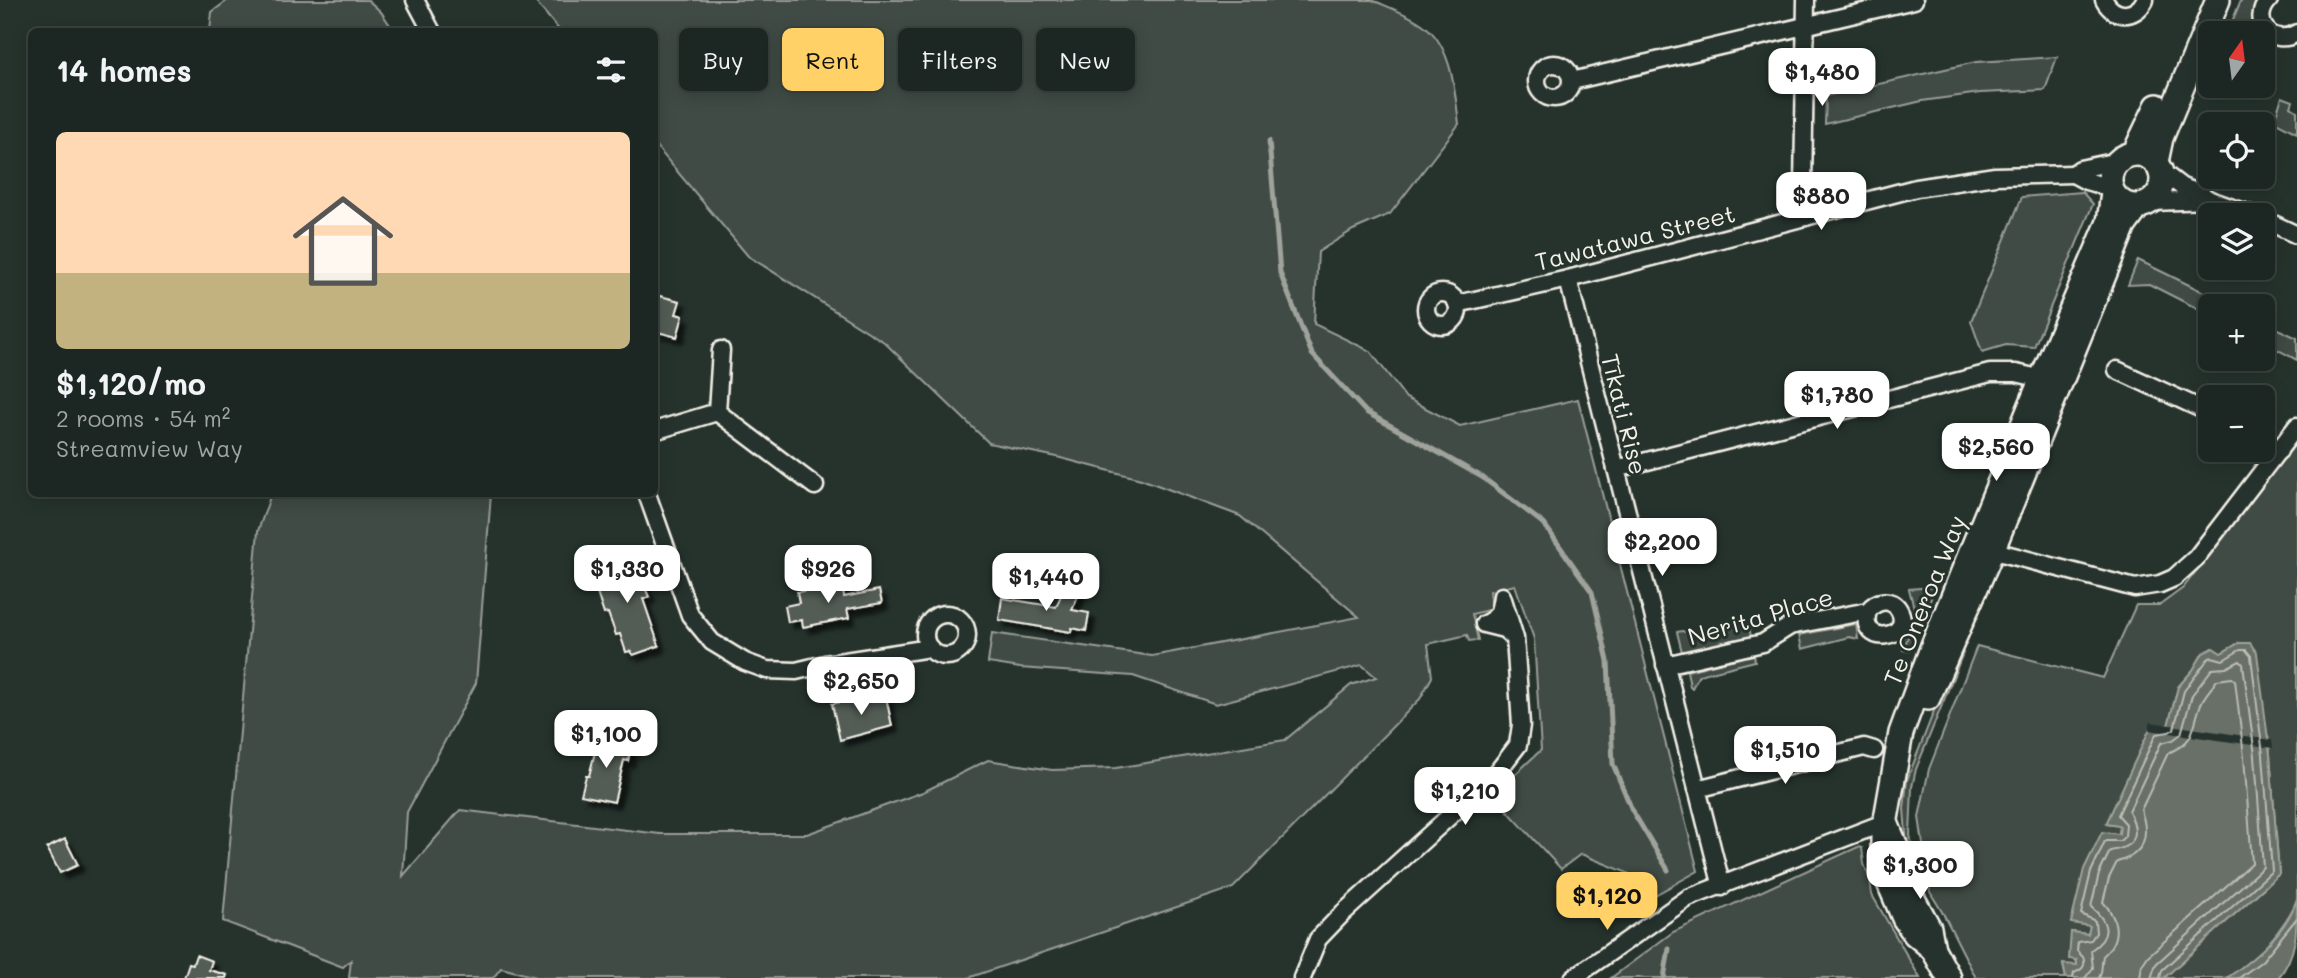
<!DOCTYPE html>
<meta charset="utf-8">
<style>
:root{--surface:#1c2622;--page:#29322f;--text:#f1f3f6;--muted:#a0a5a5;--line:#3a4340;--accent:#ffd166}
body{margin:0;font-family:Mali,sans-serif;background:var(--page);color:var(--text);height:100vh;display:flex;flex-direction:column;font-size:26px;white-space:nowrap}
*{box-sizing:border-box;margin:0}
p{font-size:23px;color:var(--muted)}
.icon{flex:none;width:38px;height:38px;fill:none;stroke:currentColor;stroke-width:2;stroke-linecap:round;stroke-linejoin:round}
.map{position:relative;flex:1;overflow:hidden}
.side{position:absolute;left:28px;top:28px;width:630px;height:469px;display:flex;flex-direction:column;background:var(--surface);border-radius:10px;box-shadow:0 4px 18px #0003,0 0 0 2px var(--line)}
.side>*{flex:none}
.guide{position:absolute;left:679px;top:28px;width:665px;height:63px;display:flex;gap:14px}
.needle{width:46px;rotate:14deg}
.controls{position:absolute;left:2198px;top:21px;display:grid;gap:14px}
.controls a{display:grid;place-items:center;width:77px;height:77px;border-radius:10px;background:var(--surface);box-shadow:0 4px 18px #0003,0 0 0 2px var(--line);font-size:35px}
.price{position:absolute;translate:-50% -60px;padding:0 16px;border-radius:14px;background:#fff;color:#222;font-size:23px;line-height:46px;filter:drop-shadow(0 2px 4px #0008)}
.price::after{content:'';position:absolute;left:50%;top:42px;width:21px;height:16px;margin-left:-10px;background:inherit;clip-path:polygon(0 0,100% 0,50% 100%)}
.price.on{background:var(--accent);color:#111}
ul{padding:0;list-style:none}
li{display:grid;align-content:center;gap:14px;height:371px;padding:0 28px}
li+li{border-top:2px solid var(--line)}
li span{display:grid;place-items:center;height:217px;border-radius:10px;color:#555}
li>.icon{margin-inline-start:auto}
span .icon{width:126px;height:126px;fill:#fffc;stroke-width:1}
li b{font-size:30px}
h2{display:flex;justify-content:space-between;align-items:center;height:84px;padding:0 28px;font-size:30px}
.chip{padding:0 24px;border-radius:10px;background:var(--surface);box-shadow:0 4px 18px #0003,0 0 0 2px var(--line);font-size:24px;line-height:63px}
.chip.on{background:var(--accent);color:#111}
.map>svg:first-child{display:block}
.green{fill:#414b45;stroke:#9a9e96;stroke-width:2}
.water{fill:#676f68;stroke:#9fa39b;stroke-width:2}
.pier{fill:#26332d}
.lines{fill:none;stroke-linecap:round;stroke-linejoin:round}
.shore{stroke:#bcbdb5;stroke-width:2}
.stream{stroke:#9fa39b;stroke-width:5}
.building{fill:#525c55;stroke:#f4f1e8;stroke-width:2;filter:url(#shadow)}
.street-casing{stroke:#f4f1e8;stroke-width:21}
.secondary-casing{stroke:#f4f1e8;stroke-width:28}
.street{stroke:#26332d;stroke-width:16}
.secondary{stroke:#26332d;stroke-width:23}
.labels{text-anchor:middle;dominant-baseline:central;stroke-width:6;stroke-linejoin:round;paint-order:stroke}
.street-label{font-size:24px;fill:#f4f1e8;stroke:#26332d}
</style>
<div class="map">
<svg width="2297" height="978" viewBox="0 0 2297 978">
<defs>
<filter id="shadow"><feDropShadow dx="6" dy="6" stdDeviation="2" flood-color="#0009"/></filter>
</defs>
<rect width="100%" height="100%" fill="#26332d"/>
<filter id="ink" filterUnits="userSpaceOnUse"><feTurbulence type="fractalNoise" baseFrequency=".0143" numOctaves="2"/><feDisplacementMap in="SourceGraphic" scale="14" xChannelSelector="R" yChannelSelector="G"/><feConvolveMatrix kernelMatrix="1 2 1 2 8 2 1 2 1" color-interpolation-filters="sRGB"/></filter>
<g filter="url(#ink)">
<!-- green -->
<g class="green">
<polygon points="228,0 368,0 381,12 394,31 210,31 212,12"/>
<path d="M534 0H1372C1388 7 1408 14 1422 24 1452 44 1455 92 1459 124L1390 214 1353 230 1318 252 1314 324 1370 351 1406 398 1460 426 1578 399 1698 871 1646 900 1628 873 1581 854 1561 869 1493 795 1541 750 1534 639 1515 585 1490 591 1492 609 1472 614 1478 640 1469 641 1467 635 1428 644 1432 677 1420 699 1233 888 968 978H540L501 968 493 978H349L351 960 343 967 223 921 258 531 271 494H491L476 683 407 812 403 876 460 810 660 834H807L923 792 988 760 1052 770 1116 768 1285 740 1351 685 1376 677 1362 665 1216 704 1133 676 1020 668 988 663 992 633 1152 656 1359 617 1240 516 1141 479 1057 457 989 443 884 342 748 256 655 145 654 32 560 31Z"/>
<polygon points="2241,0 2264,0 2249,33 2239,33 2229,29"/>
<polygon points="2057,57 2045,90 1980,93 1922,101 1825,124 1826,96 1976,62"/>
<polygon points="2282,97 2293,101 2291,107 2297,111 2297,133 2274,121"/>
<polygon points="2082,192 2093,204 2034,347 2006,345 1982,352 1971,321 2022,197"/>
<polygon points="2138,260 2232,306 2210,306 2210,315 2149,284 2128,285"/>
<polygon points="2263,322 2297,338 2297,360 2263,342"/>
<path d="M2297 442V899C2290 921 2248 974 2224 978 2205 978 2183 978 2164 978L2279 874 2269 740 2239 643 2221 653H2203L2193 670 2178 687 2168 726 2106 824 2120 826 2119 834 2071 922 2090 925 2089 934 2071 932 2077 965H2063L2066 978H1976L1944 915 1930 892 1919 817 1929 769 1977 646 2103 678 2136 605H2160L2183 588Z"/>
<polygon points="1932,587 1934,591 1909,651 1903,650 1916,616 1909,589"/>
<polygon points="1748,624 1752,640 1683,656 1677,632 1682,631 1700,636"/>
<polygon points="1856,624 1858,639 1849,637 1802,649 1799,635"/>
<polygon points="1957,652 1963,653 1916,769 1912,787 1910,835 1919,875 1912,868 1907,846 1904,809 1907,780"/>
<polygon points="1754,654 1755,661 1699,675 1692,688 1690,686 1687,671"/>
<polygon points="1858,847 1862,848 1864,864 1870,879 1872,895 1920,978 1611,978 1673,932"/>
</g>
<!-- water -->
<g class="water">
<polygon points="2239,643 2250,643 2257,653 2270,755 2279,874 2164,978 2066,978 2063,964 2077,965 2077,960 2069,959 2071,932 2088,934 2090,926 2071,923 2084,869 2102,832 2119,834 2120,826 2106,824 2152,724 2168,726 2178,687 2193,670 2203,653 2213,648 2221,653"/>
<path d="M2297 899C2297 930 2297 955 2278 978H2227C2255 958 2286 933 2297 899Z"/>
</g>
<!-- pier -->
<polygon class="pier" points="2150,722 2272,740 2273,748 2149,730"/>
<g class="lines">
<!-- shore -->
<g class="shore">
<path d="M2073 978 2074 973C2081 970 2087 967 2083 957L2077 951 2078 942 2091 940 2096 933 2095 921 2081 914 2091 872 2105 841H2120L2125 836 2126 824 2118 815 2156 734 2169 732 2174 729 2184 691 2208 659 2212 657 2223 660 2240 650H2246L2251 656 2263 755 2272 871 2162 970 2160 978"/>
<path d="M2085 978 2093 968 2091 950C2112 936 2109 922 2091 907L2099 874 2110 851C2137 847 2140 834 2129 811L2161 743 2173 740 2181 734 2192 695 2212 669 2226 668 2240 661 2243 664 2255 756 2263 867 2156 964 2151 978"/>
<path d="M2099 978C2103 970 2101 964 2103 956 2104 955 2110 949 2110 948 2121 932 2115 915 2103 902L2109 878 2117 862C2145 854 2150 836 2141 810L2168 753C2197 741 2191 730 2201 704 2204 695 2212 688 2217 680L2232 678 2235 680 2244 757 2252 863 2148 956 2142 965 2140 978"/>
<polyline points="2239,978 2262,961 2297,918"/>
</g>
<!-- stream -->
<g class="stream">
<polyline points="1269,141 1280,273 1312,354 1366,412 1482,477 1544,524 1592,592 1608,661 1613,764 1632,810 1668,870"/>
<polyline points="1664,978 1669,949"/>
</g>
</g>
<!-- building -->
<g class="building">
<polygon points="660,296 680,301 676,314 683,316 677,337 654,331 654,315"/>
<polygon points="631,555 649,597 643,599 659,646 633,655 631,651 626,652 620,634 616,635 608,613 604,614 597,593 604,590 596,567"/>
<polygon points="842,585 844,597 879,590 882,603 847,609 849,618 803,627 802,620 788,622 785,606 799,603 797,592"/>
<polygon points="1065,586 1079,593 1072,610 1089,613 1086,631 1072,628 1071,632 999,620 1002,598 1056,607"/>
<polygon points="886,697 892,726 840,740 832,704 852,699 853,704"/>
<polygon points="599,736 631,746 628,761 624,760 614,802 581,795 586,776 589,776"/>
<polygon points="65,839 78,865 60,873 47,848"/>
<polygon points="196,955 212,961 209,970 227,975 226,978 184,978 189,963 193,964"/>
</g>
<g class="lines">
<!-- street casing -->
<g class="street-casing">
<g id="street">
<polyline points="415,0 432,32"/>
<path d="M2104 0C2114 19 2135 19 2145 0"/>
<path d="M2269 0C2249 21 2272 48 2297 33"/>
<circle cx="1554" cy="81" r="17"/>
<polyline points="1572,81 1914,0"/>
<polyline points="2111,188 2086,181 2073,174 2080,169 2118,161"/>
<polyline points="2210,200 2253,215"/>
<polyline points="2151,202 2210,200 2199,193 2182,187 2161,171"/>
<polyline points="1806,217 1803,188 1806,0"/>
<polyline points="2263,219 2297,235"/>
<polyline points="1568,279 1722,887"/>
<circle cx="1442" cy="309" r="16"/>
<polyline points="1457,304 1568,279 1916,188 1995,176 2073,174"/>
<polyline points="721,350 717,412 815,486"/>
<polyline points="2117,370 2210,413"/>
<polyline points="654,431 717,412"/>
<polyline points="2263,438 2279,451"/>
<polyline points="1616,469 1990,373 2016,373 2052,381"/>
<polyline points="647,494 690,615 712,642 745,662 767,670 796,671 825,664 930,648"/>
<polyline points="1983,548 2135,588 2160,584 2174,578 2196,558 2297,426"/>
<circle cx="946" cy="635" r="21"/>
<path d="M1665 665 1763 643 1790 626 1868 611C1876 600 1892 597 1899 610 1915 639 1857 648 1868 611"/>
<polyline points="1697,789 1864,747 1874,750"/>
<path d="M1302 978 1318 939 1343 913 1495 775 1518 745 1521 725 1515 638 1502 596C1500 611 1499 618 1484 624L1504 629 1515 638"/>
<polyline points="1573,978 1688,898 1886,822"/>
</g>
</g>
<!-- secondary casing -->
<g class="secondary-casing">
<g id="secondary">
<circle cx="2136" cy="180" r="26"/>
<polyline points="2134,154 2157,106"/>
<polyline points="2156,162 2161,138 2218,0"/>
<polyline points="1928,698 1992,551 2124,226 2138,207"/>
<polyline points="1887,825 1901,859 1912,897 1929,928 1933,949 1949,978"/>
<polyline points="1933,949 1915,934 1904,918 1886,876 1883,862 1883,836 1901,733 1932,648 2042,378 2109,222 2113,193"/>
</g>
</g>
<!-- street -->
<use href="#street" class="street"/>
<!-- secondary -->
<use href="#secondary" class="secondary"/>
</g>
</g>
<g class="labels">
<!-- street labels -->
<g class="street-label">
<text transform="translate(1635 237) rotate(-14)">Tawatawa Street</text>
<text transform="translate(1625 414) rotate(76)">Tīkati Rise</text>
<text transform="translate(1924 600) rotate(-68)">Te Oneroa Way</text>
<text transform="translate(1760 616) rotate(-16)">Nerita Place</text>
</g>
</g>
</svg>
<div class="controls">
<a><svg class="needle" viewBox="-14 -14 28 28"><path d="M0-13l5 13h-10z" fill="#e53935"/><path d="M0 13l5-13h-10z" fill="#a0a5a5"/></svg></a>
<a><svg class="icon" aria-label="locate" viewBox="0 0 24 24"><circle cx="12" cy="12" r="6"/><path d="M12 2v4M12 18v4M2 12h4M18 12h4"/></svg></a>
<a><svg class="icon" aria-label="layers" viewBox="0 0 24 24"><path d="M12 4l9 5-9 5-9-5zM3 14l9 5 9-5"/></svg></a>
<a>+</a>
<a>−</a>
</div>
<b class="price" style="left:1822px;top:108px">$1,480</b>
<b class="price" style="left:1821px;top:232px">$880</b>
<b class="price" style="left:1837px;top:431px">$1,780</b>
<b class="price" style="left:1996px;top:483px">$2,560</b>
<b class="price" style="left:1662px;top:578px">$2,200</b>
<b class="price" style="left:627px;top:605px">$1,330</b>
<b class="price" style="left:828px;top:605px">$926</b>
<b class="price" style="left:1046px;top:613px">$1,440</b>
<b class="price" style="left:861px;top:717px">$2,650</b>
<b class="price" style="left:606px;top:770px">$1,100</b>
<b class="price" style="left:1785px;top:786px">$1,510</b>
<b class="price" style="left:1465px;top:827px">$1,210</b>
<b class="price" style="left:1920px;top:901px">$1,300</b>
<b class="price on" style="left:1607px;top:932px">$1,120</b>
<div class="guide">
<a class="chip">Buy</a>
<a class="chip on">Rent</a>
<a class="chip">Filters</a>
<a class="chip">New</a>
</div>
<section class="side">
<h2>14 homes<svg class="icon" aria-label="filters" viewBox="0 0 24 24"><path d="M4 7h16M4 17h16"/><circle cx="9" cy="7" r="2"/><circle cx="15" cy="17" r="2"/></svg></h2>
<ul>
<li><span style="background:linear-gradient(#ffd9b3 65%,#c2b280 0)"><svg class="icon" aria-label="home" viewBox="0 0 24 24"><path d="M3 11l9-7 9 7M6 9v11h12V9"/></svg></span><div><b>$1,120/mo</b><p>2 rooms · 54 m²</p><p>Streamview Way</p></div></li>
</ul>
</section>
</div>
